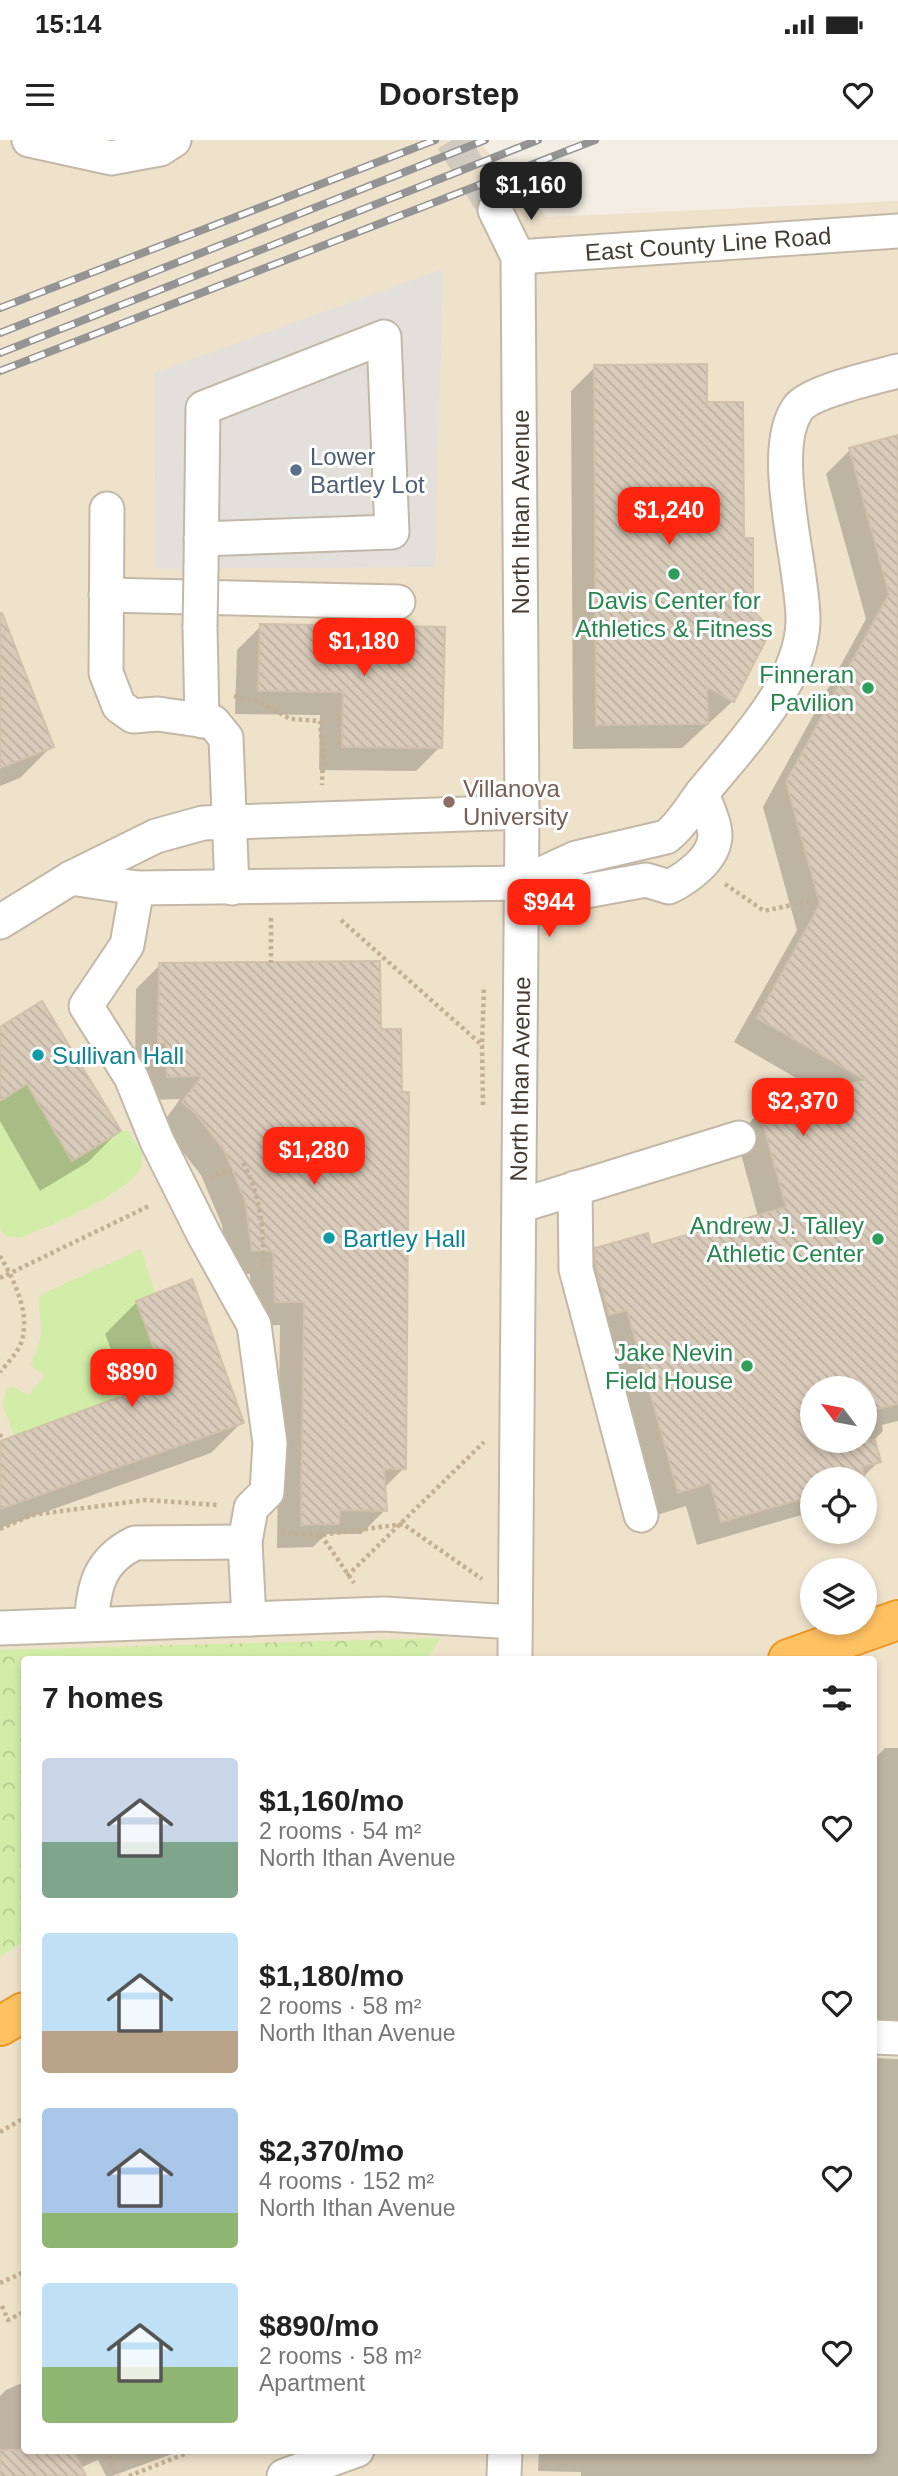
<!DOCTYPE html>
<meta charset="utf-8">
<style>
:root{--surface:#fff;--page:#f2f2f2;--text:#222;--muted:#767676;--accent:#ff250e}
body{margin:0;font-family:Arial,sans-serif;background:var(--page);color:var(--text);height:100vh;display:flex;flex-direction:column;font-size:26px;white-space:nowrap}
*{box-sizing:border-box;margin:0}
p{font-size:23px;color:var(--muted)}
.icon{flex:none;width:38px;height:38px;fill:none;stroke:currentColor;stroke-width:2;stroke-linecap:round;stroke-linejoin:round}
.map{position:relative;flex:1;overflow:hidden}
.side{position:absolute;left:21px;top:1516px;width:856px;height:798px;display:flex;flex-direction:column;background:var(--surface);border-radius:7px;box-shadow:0 4px 10px #0003}
.side>*{flex:none}
.needle{width:46px;rotate:302deg}
.fabs{position:absolute;left:800px;top:1236px;display:grid;gap:14px}
.fabs a{display:grid;place-items:center;width:77px;height:77px;border-radius:50%;background:var(--surface);box-shadow:0 4px 10px #0003;font-size:35px}
.price{position:absolute;translate:-50% -60px;padding:0 16px;border-radius:14px;background:var(--accent);color:#fff;font-size:23px;line-height:46px;filter:drop-shadow(0 2px 4px #0008)}
.price::after{content:'';position:absolute;left:50%;top:42px;width:21px;height:16px;margin-left:-10px;background:inherit;clip-path:polygon(0 0,100% 0,50% 100%)}
.price.active{background:#222;color:#fff}
ul{padding:0;list-style:none}
li{display:flex;align-items:center;gap:21px;height:175px;padding:0 21px}
li span{display:grid;place-items:center;flex:none;width:196px;height:140px;border-radius:7px;color:#555}
li>.icon{margin-inline-start:auto}
span .icon{width:84px;height:84px;fill:#fffc;stroke-width:1}
li b{font-size:30px}
h2{display:flex;justify-content:space-between;align-items:center;height:84px;padding:0 21px;font-size:30px}
.status{display:flex;justify-content:space-between;align-items:center;height:49px;padding:0 35px;background:var(--surface);direction:ltr}
.status svg{height:19px;fill:currentColor}
header{display:flex;justify-content:space-between;align-items:center;height:91px;padding:0 21px;background:var(--surface);font-size:32px;font-weight:600}
.map>svg:first-child{display:block}
.education{fill:#eee2cb;fill-rule:evenodd}
.grass{fill:#d1eda7}
.forest{fill:url(#forest-crowns)}
.parking{fill:#e3e0dc}
.shadow{fill:#0003;fill-rule:evenodd}
.building{fill:url(#building-back-hatch);stroke:#d2c0aa;stroke-width:2}
.lines{fill:none;stroke-linecap:round;stroke-linejoin:round}
.minor-tunnel{stroke:#d0cac0;stroke-width:33;stroke-dasharray:33 17;stroke-linecap:butt}
.minor-casing{stroke:#c3b8a7;stroke-width:37}
.highway-casing{stroke:#ed9723;stroke-width:42}
.path{stroke:#c3b094;stroke-width:4.5;stroke-dasharray:3.5 3.5;stroke-linecap:butt}
.minor{stroke:#fff;stroke-width:33}
.highway{stroke:#ffc262;stroke-width:38}
.rail-casing{stroke:#949494;stroke-width:8}
.rail{stroke:#fff;stroke-width:5;stroke-dasharray:16;stroke-linecap:butt}
.minor-bridge-casing{stroke:#c3b8a7;stroke-width:37;stroke-linecap:butt}
.minor-bridge{stroke:#fff;stroke-width:33}
.service-dot{fill:#5c6f8a;stroke:#fff;stroke-width:2.5}
.leisure-dot{fill:#2e9e5b;stroke:#fff;stroke-width:2.5}
.education-dot{fill:#8d6e63;stroke:#fff;stroke-width:2.5}
.culture-dot{fill:#0f9aa8;stroke:#fff;stroke-width:2.5}
.labels{text-anchor:middle;dominant-baseline:central;stroke-width:6;stroke-linejoin:round;paint-order:stroke}
.street-label{font-size:24px;fill:#463d32;stroke:#fff}
.service-label{font-size:24px;fill:#4e5e75;stroke:#fff;text-anchor:start}
.leisure-label{font-size:24px;fill:#27864d;stroke:#fff;text-anchor:end}
.education-label{font-size:24px;fill:#785e54;stroke:#fff;text-anchor:start}
.culture-label{font-size:24px;fill:#0d838f;stroke:#fff;text-anchor:start}
</style>
<div class="status"><b>15:14</b><svg viewBox="0 0 49 12"><path d="M0 12V9h3v3zM5 12V6h3v6zM10 12V3h3v9zM15 12V0h3v12zM26 1h20v11H26zM47 4h2v5h-2z"/></svg></div>
<header><svg class="icon" aria-label="menu" viewBox="0 0 24 24"><path d="M4 6h16M4 12h16M4 18h16"/></svg>Doorstep<svg class="icon" aria-label="heart" viewBox="0 0 24 24"><path d="M12 20l-8-8c-3-5 5-10 8-4 3-6 11-1 8 4z"/></svg></header>
<div class="map">
<svg width="898" height="2336" viewBox="0 0 898 2336">
<defs>
<pattern id="forest-crowns" width="20" height="18" patternUnits="userSpaceOnUse" patternTransform="scale(1.75)"><rect width="20" height="18" fill="#d1eda7"/><path d="M2 6a3 3 0 1 1 6 0M12 15a3 3 0 1 1 6 0" fill="none" stroke="#b5cc90"/></pattern>
<pattern id="building-back-hatch" width="6" height="6" patternUnits="userSpaceOnUse" patternTransform="scale(1.75)"><rect width="6" height="6" fill="#d9cbba"/><path d="M-1 5l2 2M0 0l6 6M5-1l2 2" fill="none" stroke="#bcafa0"/></pattern>
</defs>
<rect width="100%" height="100%" fill="#f3ede3"/>
<!-- education -->
<path class="education" d="M0 0H477L547 77 898 61V2336H0ZM812 1248H864V1300H812ZM812 1339H864V1391H812ZM812 1430H864V1482H812ZM24 1519H873V2310H24Z"/>
<!-- grass -->
<g class="grass">
<path d="M27 944 72 1021 121 991H128L142 1013C142 1017 142 1025 140 1029 127 1054 46 1087 20 1098L6 1096 0 1090V961Z"/>
<path d="M141 1109 155 1153 136 1161 166 1240 14 1295 3 1265 6 1250 12 1246 29 1256 45 1235 30 1225C37 1213 42 1199 41 1185 40 1174 38 1165 40 1155Z"/>
</g>
<!-- forest -->
<polygon class="forest" points="441,1498 427,1519 24,1519 24,1801 0,1817 0,1510"/>
<!-- parking -->
<polygon class="parking" points="443,129 435,427 156,429 154,233"/>
<!-- shadow -->
<g class="shadow">
<polygon points="595,227 705,264 742,400 733,561 682,608 573,609 571,251"/>
<path d="M898 296V1281L882 1285 883 1291 873 1301 879 1321 863 1337 812 1339V1372L697 1405 686 1366 654 1376 572 1134 596 1110 650 1107 758 1076 736 996 760 972 824 954 734 902 797 790 763 667 866 479 826 334 850 310ZM812 1248H864V1300H812Z"/>
<polygon points="0,472 52,606 20,638 0,646"/>
<polygon points="261,486 440,607 416,631 319,630 320,575 235,574 237,510"/>
<polygon points="160,825 380,890 404,1328 384,1348 385,1370 361,1394 326,1394 313,1407 277,1408 280,1185 252,1186 250,1134 229,1134 222,1085 201,1035 170,996 160,987 180,959 144,960 135,926 136,849"/>
<polygon points="0,889 119,991 88,1022 40,1051 0,981"/>
<polygon points="137,1162 242,1282 211,1313 0,1388 0,1302 129,1256 105,1194"/>
<polygon points="885,1608 898,1608 898,1881 873,1881 873,1620"/>
<polygon points="873,1918 898,1919 898,2336 581,2336 581,2332 538,2331 539,2310 873,2310"/>
<polygon points="24,2242 24,2310 183,2310 112,2336 106,2336 98,2320 80,2328 77,2336 0,2336 0,2256 6,2250"/>
</g>
<!-- building -->
<g class="building">
<polygon points="707,224 707,262 743,262 744,398 753,398 753,470 768,487 767,498 734,562 707,547 708,584 596,585 594,225"/>
<polygon points="898,295 898,1264 864,1272 864,1248 812,1248 812,1300 875,1300 881,1322 862,1327 865,1339 812,1339 812,1356 721,1382 710,1343 678,1353 627,1170 609,1175 595,1123 595,1108 648,1093 651,1105 786,1067 759,970 865,940 757,878 820,764 786,642 889,454 849,308"/>
<polygon points="0,473 2,473 54,607 0,628"/>
<polygon points="260,484 445,487 442,608 342,607 343,552 258,551"/>
<polygon points="380,821 381,889 401,889 402,952 409,952 406,1329 384,1329 387,1371 340,1370 339,1384 301,1385 304,1162 275,1162 273,1111 252,1111 245,1060 224,1010 194,972 182,962 202,936 167,937 166,903 158,903 159,823"/>
<polygon points="42,861 121,991 72,1021 27,944 0,961 0,887"/>
<polygon points="192,1139 244,1283 0,1369 0,1301 166,1240 136,1161"/>
<polygon points="0,2310 73,2310 86,2336 0,2336"/>
</g>
<g class="lines">
<!-- minor-tunnel -->
<polyline class="minor-tunnel" points="452,0 495,70"/>
<!-- minor casing -->
<g class="minor-casing">
<g id="minor">
<polyline points="29,0 111,18 160,9 174,0"/>
<polyline points="495,70 518,117 522,672 515,1519"/>
<polyline points="518,117 898,91"/>
<polyline points="107,369 106,533 119,566 133,576 158,574 213,582 226,598 232,748"/>
<polyline points="201,429 203,268 384,197 392,392 201,399"/>
<polyline points="106,455 398,462"/>
<polyline points="200,487 202,581"/>
<path d="M71 738 137 748 522 743 586 751 646 740 669 747C687 738 714 719 715 696 715 682 706 666 702 653"/>
<path d="M522 743 576 718 666 697C682 685 691 667 703 652 740 606 802 544 803 481 804 429 766 308 799 267 813 251 876 237 898 231"/>
<polyline points="137,748 127,805 86,866 131,937 157,1001 204,1095 254,1185 270,1303 267,1352 251,1368 245,1402 249,1479"/>
<polyline points="0,782 71,738 156,696 203,683 522,672"/>
<polyline points="575,1048 576,1129 641,1375"/>
<polyline points="519,1066 739,998"/>
<path d="M91 1484C94 1447 98 1421 135 1403L245 1402"/>
<polyline points="0,1488 384,1474 515,1482"/>
<polyline points="873,1897 898,1898"/>
<polyline points="284,2336 357,2310"/>
<polyline points="504,2336 505,2310"/>
</g>
</g>
<!-- highway casing -->
<g class="highway-casing">
<g id="highway">
<polyline points="788,1519 898,1480"/>
<polyline points="0,1886 24,1872"/>
</g>
</g>
<!-- path -->
<g class="path">
<polyline points="234,556 259,561 290,579 320,581 323,616 322,645"/>
<polyline points="725,744 764,771 819,759"/>
<polyline points="271,778 271,823"/>
<polyline points="341,780 483,906"/>
<polyline points="483,965 482,905 484,848"/>
<path d="M243 1023C262 1057 263 1093 264 1131"/>
<polyline points="210,1038 232,1029"/>
<path d="M0 1116C14 1140 30 1172 22 1200 19 1211 8 1223 0 1232"/>
<polyline points="0,1138 151,1065"/>
<polyline points="0,1294 2,1300"/>
<polyline points="0,1389 32,1375 145,1360 218,1365"/>
<polyline points="281,1393 321,1395 403,1384 482,1439"/>
<polyline points="321,1395 354,1443"/>
<polyline points="347,1436 484,1302"/>
<polyline points="0,1992 24,1978"/>
<polyline points="0,2143 24,2132"/>
<polyline points="2,2166 8,2180 24,2172"/>
<polyline points="106,2310 118,2336"/>
<polyline points="129,2336 195,2310"/>
</g>
<!-- minor -->
<use href="#minor" class="minor"/>
<!-- highway -->
<use href="#highway" class="highway"/>
<!-- rail casing -->
<g class="rail-casing">
<g id="rail">
<polyline points="0,168 435,0"/>
<polyline points="0,193 485,0"/>
<polyline points="0,213 538,0"/>
<polyline points="0,231 595,0"/>
</g>
</g>
<!-- rail -->
<use href="#rail" class="rail"/>
<!-- minor-bridge casing -->
<g class="minor-bridge-casing">
<polyline id="minor-bridge" points="200,487 201,429"/>
</g>
<!-- minor-bridge -->
<use href="#minor-bridge" class="minor-bridge"/>
</g>
<!-- markers -->
<circle class="service-dot" cx="296" cy="330" r="7"/>
<g class="leisure-dot">
<circle cx="674" cy="434" r="7"/>
<circle cx="868" cy="548" r="7"/>
<circle cx="878" cy="1099" r="7"/>
<circle cx="747" cy="1226" r="7"/>
</g>
<circle class="education-dot" cx="449" cy="662" r="7"/>
<g class="culture-dot">
<circle cx="38" cy="915" r="7"/>
<circle cx="329" cy="1098" r="7"/>
</g>
<g class="labels">
<!-- street labels -->
<g class="street-label">
<text transform="translate(708 104) rotate(-4)">East County Line Road</text>
<text transform="translate(520 372) rotate(-90)">North Ithan Avenue</text>
<text transform="translate(520 939) rotate(-89)">North Ithan Avenue</text>
</g>
<!-- service labels -->
<g class="service-label">
<text x="310" y="316">Lower<tspan x="310" dy="28">Bartley Lot</tspan></text>
</g>
<!-- leisure labels -->
<g class="leisure-label">
<text x="674" y="460" text-anchor="middle">Davis Center for<tspan x="674" dy="28">Athletics &amp; Fitness</tspan></text>
<text x="854" y="534">Finneran<tspan x="854" dy="28">Pavilion</tspan></text>
<text x="864" y="1085">Andrew J. Talley<tspan x="864" dy="28">Athletic Center</tspan></text>
<text x="733" y="1212">Jake Nevin<tspan x="733" dy="28">Field House</tspan></text>
</g>
<!-- education labels -->
<g class="education-label">
<text x="463" y="648">Villanova<tspan x="463" dy="28">University</tspan></text>
</g>
<!-- culture labels -->
<g class="culture-label">
<text x="52" y="915">Sullivan Hall</text>
<text x="343" y="1098">Bartley Hall</text>
</g>
</g>
</svg>
<div class="fabs">
<a><svg class="needle" viewBox="-14 -14 28 28"><path d="M0-13l5 13h-10z" fill="#e53935"/><path d="M0 13l5-13h-10z" fill="#767676"/></svg></a>
<a><svg class="icon" aria-label="locate" viewBox="0 0 24 24"><circle cx="12" cy="12" r="6"/><path d="M12 2v4M12 18v4M2 12h4M18 12h4"/></svg></a>
<a><svg class="icon" aria-label="layers" viewBox="0 0 24 24"><path d="M12 4l9 5-9 5-9-5zM3 14l9 5 9-5"/></svg></a>
</div>
<b class="price active" style="left:531px;top:82px">$1,160</b>
<b class="price" style="left:669px;top:407px">$1,240</b>
<b class="price" style="left:364px;top:538px">$1,180</b>
<b class="price" style="left:549px;top:799px">$944</b>
<b class="price" style="left:803px;top:998px">$2,370</b>
<b class="price" style="left:314px;top:1047px">$1,280</b>
<b class="price" style="left:132px;top:1269px">$890</b>
<section class="side">
<h2>7 homes<svg class="icon" aria-label="filters" viewBox="0 0 24 24"><path d="M4 7h16M4 17h16"/><circle cx="9" cy="7" r="2"/><circle cx="15" cy="17" r="2"/></svg></h2>
<ul>
<li><span style="background:linear-gradient(#c9d6e8 60%,#7fa58c 0)"><svg class="icon" aria-label="home" viewBox="0 0 24 24"><path d="M3 11l9-7 9 7M6 9v11h12V9"/></svg></span><div><b>$1,160/mo</b><p>2 rooms · 54 m²</p><p>North Ithan Avenue</p></div><svg class="icon" aria-label="heart" viewBox="0 0 24 24"><path d="M12 20l-8-8c-3-5 5-10 8-4 3-6 11-1 8 4z"/></svg></li>
<li><span style="background:linear-gradient(#bfe0f5 70%,#b9a48a 0)"><svg class="icon" aria-label="home" viewBox="0 0 24 24"><path d="M3 11l9-7 9 7M6 9v11h12V9"/></svg></span><div><b>$1,180/mo</b><p>2 rooms · 58 m²</p><p>North Ithan Avenue</p></div><svg class="icon" aria-label="heart" viewBox="0 0 24 24"><path d="M12 20l-8-8c-3-5 5-10 8-4 3-6 11-1 8 4z"/></svg></li>
<li><span style="background:linear-gradient(#a9c7e8 75%,#8fb573 0)"><svg class="icon" aria-label="home" viewBox="0 0 24 24"><path d="M3 11l9-7 9 7M6 9v11h12V9"/></svg></span><div><b>$2,370/mo</b><p>4 rooms · 152 m²</p><p>North Ithan Avenue</p></div><svg class="icon" aria-label="heart" viewBox="0 0 24 24"><path d="M12 20l-8-8c-3-5 5-10 8-4 3-6 11-1 8 4z"/></svg></li>
<li><span style="background:linear-gradient(#bfe0f5 60%,#8fb573 0)"><svg class="icon" aria-label="home" viewBox="0 0 24 24"><path d="M3 11l9-7 9 7M6 9v11h12V9"/></svg></span><div><b>$890/mo</b><p>2 rooms · 58 m²</p><p>Apartment</p></div><svg class="icon" aria-label="heart" viewBox="0 0 24 24"><path d="M12 20l-8-8c-3-5 5-10 8-4 3-6 11-1 8 4z"/></svg></li>
</ul>
</section>
</div>
